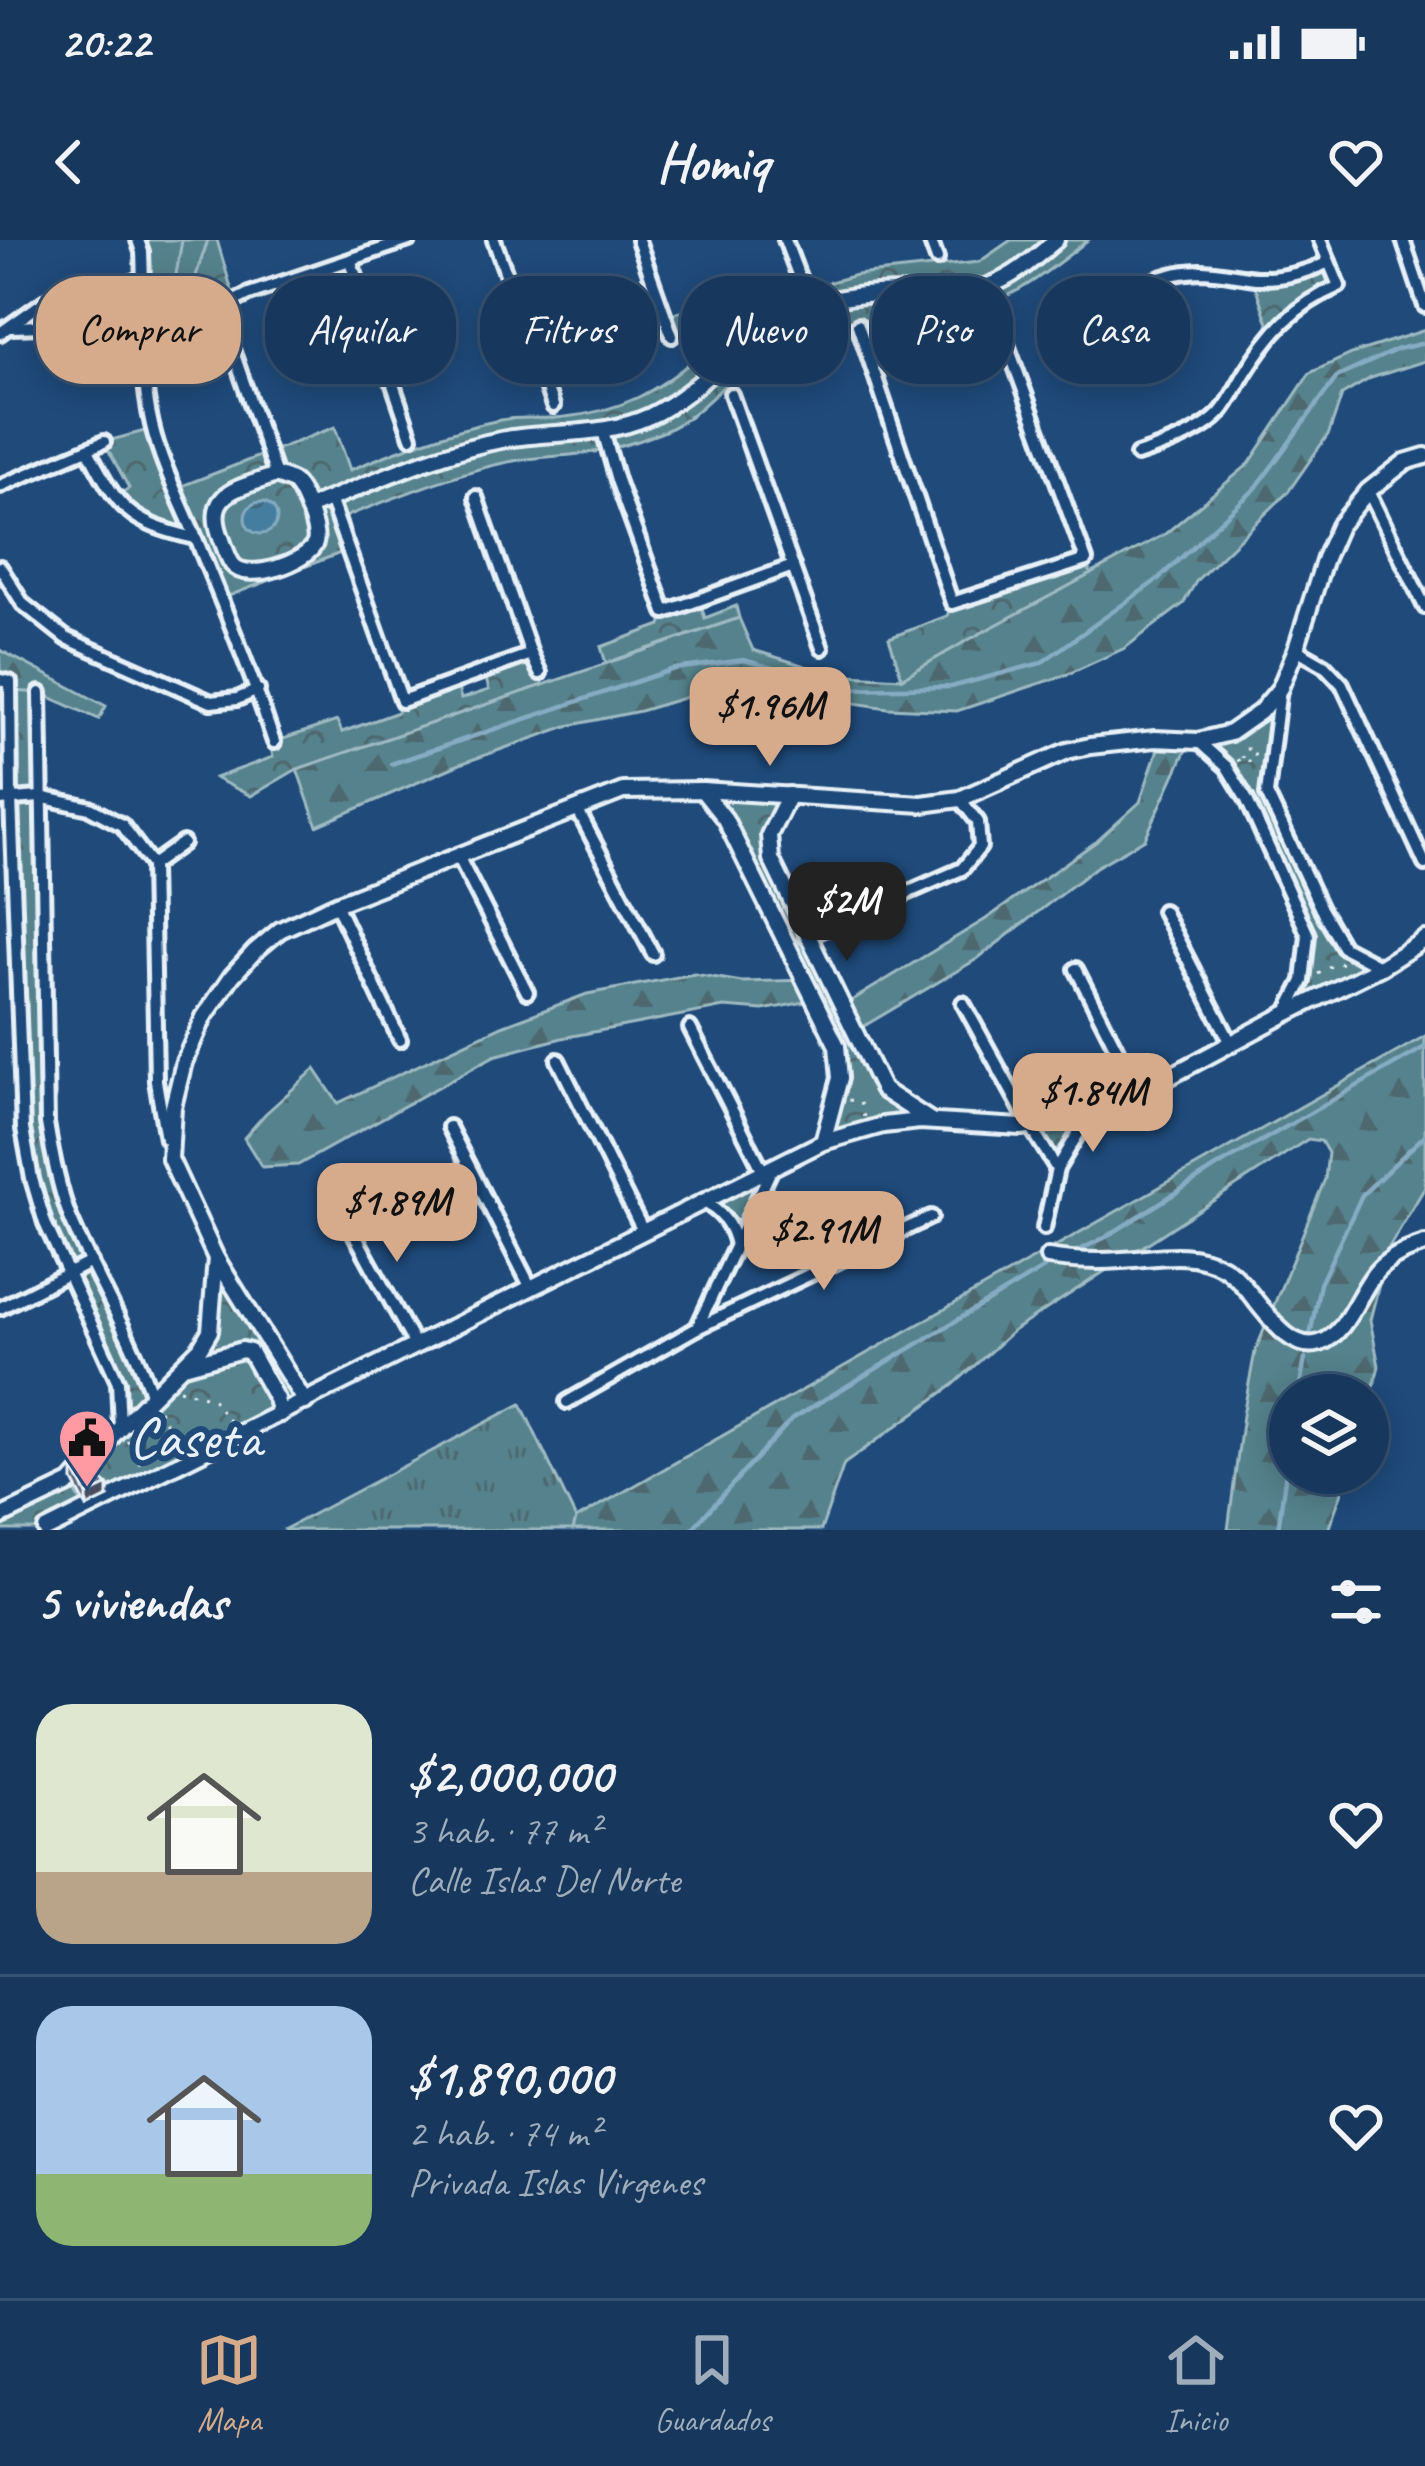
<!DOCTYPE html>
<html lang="es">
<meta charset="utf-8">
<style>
:root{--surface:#17385c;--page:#244365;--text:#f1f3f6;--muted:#9eacbb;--line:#365272;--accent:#d6ab8b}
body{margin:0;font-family:Caveat,sans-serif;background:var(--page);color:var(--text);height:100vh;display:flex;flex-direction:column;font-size:45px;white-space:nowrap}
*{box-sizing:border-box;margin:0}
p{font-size:39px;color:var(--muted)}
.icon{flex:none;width:66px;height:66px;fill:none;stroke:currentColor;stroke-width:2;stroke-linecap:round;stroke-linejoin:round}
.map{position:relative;height:1290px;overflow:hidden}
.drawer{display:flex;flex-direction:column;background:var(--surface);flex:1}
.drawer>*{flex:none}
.guide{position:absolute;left:36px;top:36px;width:1353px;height:108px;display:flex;gap:24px}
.fabs{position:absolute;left:1269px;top:1134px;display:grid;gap:24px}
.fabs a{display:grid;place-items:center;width:120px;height:120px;border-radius:50%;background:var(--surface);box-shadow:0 6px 30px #0003,0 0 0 3px var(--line);font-size:60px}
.price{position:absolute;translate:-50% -102px;padding:0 27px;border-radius:24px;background:var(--accent);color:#111;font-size:39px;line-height:78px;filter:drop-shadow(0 3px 6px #0008)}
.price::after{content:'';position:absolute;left:50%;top:72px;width:36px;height:27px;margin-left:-18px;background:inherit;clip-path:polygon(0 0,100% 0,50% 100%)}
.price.selected{background:#222;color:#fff}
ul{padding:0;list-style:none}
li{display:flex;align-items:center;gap:36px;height:300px;padding:0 36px}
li+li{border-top:3px solid var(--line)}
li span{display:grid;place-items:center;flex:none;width:336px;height:240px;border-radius:36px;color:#555}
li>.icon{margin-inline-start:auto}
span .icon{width:144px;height:144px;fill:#fffc;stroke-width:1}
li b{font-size:51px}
h2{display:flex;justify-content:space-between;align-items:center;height:144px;padding:0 36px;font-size:51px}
.pill{padding:0 42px;border-radius:48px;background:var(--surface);box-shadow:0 6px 30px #0003,0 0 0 3px var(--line);font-size:42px;line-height:108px}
.pill.selected{background:var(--accent);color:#111}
.status{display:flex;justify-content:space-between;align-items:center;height:84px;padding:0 60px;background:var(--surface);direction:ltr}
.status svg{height:33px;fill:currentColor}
header{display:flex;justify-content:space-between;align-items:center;height:156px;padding:0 36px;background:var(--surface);font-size:54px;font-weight:800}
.menu{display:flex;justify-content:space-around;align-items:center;height:168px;border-top:3px solid var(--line);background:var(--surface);font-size:33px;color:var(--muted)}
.menu a{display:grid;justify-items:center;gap:6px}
.menu .selected{color:var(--accent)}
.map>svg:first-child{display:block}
.grass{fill:url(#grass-tufts);stroke:#9ebac2;stroke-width:3}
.forest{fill:url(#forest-firs);stroke:#9ebac2;stroke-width:3}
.park{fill:url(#park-crowns);stroke:#9ebac2;stroke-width:3}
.water{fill:url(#water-ripples);stroke:#86abc2;stroke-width:3}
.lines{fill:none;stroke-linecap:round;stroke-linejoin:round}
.stream{stroke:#86abc2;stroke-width:4.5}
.minor-casing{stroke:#e8f1f8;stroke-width:20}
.tertiary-casing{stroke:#e8f1f8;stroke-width:22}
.path{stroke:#e8f1f8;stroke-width:3;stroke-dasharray:3 9;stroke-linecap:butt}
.minor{stroke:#1f4a7a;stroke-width:10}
.tertiary{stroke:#1f4a7a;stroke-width:14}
.wall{fill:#585f74;stroke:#e8f1f8;stroke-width:3}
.shaded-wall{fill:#474e5e;stroke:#e8f1f8;stroke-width:3}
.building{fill:#666f87;stroke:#e8f1f8;stroke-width:3}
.labels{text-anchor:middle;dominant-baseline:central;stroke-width:12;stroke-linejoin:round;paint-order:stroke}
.poi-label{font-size:57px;fill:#e8f1f8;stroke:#1f4a7a;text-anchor:start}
</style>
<div class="status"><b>20:22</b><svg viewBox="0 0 49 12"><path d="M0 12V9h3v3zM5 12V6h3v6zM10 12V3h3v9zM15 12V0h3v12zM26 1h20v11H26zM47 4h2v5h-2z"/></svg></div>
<header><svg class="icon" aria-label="back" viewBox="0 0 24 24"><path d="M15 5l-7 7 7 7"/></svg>Homiq<svg class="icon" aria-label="heart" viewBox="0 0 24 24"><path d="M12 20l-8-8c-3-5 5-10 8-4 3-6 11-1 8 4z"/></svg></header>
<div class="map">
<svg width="1425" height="1290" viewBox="0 0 1425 1290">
<defs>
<pattern id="grass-tufts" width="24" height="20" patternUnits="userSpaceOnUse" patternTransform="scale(3)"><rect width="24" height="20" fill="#54828c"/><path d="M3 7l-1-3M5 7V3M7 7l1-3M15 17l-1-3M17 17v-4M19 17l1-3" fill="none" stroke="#4e686e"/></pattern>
<pattern id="forest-firs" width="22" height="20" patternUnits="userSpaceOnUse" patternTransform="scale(3)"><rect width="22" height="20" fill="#54828c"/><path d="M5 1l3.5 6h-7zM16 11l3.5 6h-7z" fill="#4e686e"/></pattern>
<pattern id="park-crowns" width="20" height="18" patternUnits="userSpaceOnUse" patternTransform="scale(3)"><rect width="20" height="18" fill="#54828c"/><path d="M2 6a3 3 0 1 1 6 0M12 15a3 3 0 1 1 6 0" fill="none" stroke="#4e686e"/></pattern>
<pattern id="water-ripples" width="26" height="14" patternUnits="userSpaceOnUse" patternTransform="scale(3)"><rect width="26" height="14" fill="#447d9e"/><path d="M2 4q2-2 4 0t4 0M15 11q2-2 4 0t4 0" fill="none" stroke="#456578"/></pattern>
</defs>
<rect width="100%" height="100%" fill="#1f4a7a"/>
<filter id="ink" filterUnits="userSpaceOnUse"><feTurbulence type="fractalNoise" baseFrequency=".00833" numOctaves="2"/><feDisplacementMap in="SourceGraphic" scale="24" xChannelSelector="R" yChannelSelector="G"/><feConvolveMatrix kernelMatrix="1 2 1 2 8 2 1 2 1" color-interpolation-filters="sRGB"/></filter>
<g filter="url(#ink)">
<!-- grass -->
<polygon class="grass" points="521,1164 576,1279 573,1290 283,1290"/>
<!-- forest -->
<g class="forest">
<polygon points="182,0 208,0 191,51 165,94"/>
<polygon points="1425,90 1425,121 1371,138 1342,155 1329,193 1288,252 1197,340 1183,364 1125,408 1068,434 957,471 888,468 795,454 741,441 640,471 567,486 460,524 317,586 297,529 739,378 753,410 831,434 902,438 966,401 1165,294 1249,224 1310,133 1354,113"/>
<polygon points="0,410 106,466 99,479 40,453 11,451 0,446"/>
<polygon points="1161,500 1190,501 1145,599 1096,627 977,719 854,792 841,767 986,679 1097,601 1140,562"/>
<polygon points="694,734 742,742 806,740 816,760 763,770 724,767 562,798 494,816 298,925 262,927 244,898 265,874 315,829 338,863 502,786 587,754"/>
<polygon points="1425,796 1425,947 1388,1009 1370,1080 1379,1126 1368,1169 1368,1155 1290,1155 1290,1233 1349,1233 1328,1290 1228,1290 1243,1175 1255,1112 1325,939 1328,913 1321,901 1308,899 1013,1091 953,1145 844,1224 821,1290 573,1290 576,1279"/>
</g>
<!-- park -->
<g class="park">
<polygon points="140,0 182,0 166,91 191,51 208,0 217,0 234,58 196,73 203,102 144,123"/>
<path d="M1011 0H1088C1044 35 1003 69 944 74 896 79 846 76 799 91 746 108 714 172 660 193 635 203 607 211 580 214 556 217 532 217 508 222 454 233 403 255 352 274L338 281 348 310 221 359 195 296 165 289 115 258 129 248 104 202 152 189 174 249 335 187 350 230C398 210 449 190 500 180 522 176 544 180 565 177 621 171 657 152 698 116L689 89 672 96 665 76 798 35 805 49 856 35 979 22Z"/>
<polygon points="1329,22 1339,46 1272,95 1252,37 1258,38"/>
<polygon points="1086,320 1091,334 966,401 902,438 889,398 947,376 952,363"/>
<polygon points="699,360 705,378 736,366 739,378 606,423 601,407 661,385 665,372"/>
<polygon points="531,415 543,445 297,529 251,556 215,538 273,517 270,504 274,502 337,481 342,492 398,472 402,462 456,441 461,459 489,450 484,431"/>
<polygon points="1280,448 1267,554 1343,707 1381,727 1286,774 1303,741 1308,694 1227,527 1198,501 1230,493"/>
<polygon points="11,451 40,453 47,883 68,972 151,1155 200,1108 216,1018 305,1162 121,1253 107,1251 90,1237 92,1219 120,1187 118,1142 45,983 23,889"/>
<polygon points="702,550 789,555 769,595 771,619 883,850 931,881 823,902 840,838 837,806 806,740"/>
<polygon points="1088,877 1057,929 1031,887"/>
<polygon points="773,926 736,1005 731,986 703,961"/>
<polygon points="71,1243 86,1271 46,1290 0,1290 0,1277"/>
</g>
<!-- water -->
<circle class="water" cx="261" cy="278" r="16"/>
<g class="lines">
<!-- stream -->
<g class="stream">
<polyline points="391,524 674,429 744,420 844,449 951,447 1041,423 1157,340 1256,248 1337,137 1398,109 1425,103"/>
<polyline points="1071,1014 1106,997 1223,923 1425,807"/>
<polyline points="1310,1095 1320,1044 1362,955 1425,895"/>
<polyline points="1298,1155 1305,1119"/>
<polyline points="691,1290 792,1179 1044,1028"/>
<polyline points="1278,1290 1290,1202"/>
</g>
<!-- minor casing -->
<g class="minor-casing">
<g id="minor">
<path d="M138 0 142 12C145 70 138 127 152 185 161 224 180 260 195 296 223 364 251 432 274 502"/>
<polyline points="494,0 553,166"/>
<polyline points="638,0 672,96"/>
<polyline points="785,0 810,66"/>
<polyline points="930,0 937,19"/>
<polyline points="1403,0 1425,66"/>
<polyline points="351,22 411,197"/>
<path d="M1093 83C1123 54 1156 32 1200 31 1218 31 1237 36 1256 38 1282 39 1305 33 1329 22"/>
<polyline points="858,85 952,363 1086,320 986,47"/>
<polyline points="11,87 45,86 78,76 110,50"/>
<polyline points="0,93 51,57 78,51 110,50 143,38"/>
<polyline points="731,154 822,408"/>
<polyline points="603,191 617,240 665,372 793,326"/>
<path d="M88 210C119 269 127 282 195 298"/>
<path d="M1137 215C1162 207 1202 193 1220 173 1230 162 1237 146 1245 133 1270 93 1294 65 1339 46L1320 0"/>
<polyline points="276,235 220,75 231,63 249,54 409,0"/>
<polyline points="0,246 104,202"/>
<polyline points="1368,251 1425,367"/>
<polyline points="476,257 531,414"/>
<polyline points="330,259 402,461 531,414 540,433"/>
<polyline points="0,327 23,364 66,398 211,462 237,459 258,450"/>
<polyline points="1296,409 1324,425 1342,444 1425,624"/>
<polyline points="0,440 10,442 11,559 23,889 32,939 45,983 118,1142 120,1188"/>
<polyline points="1280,448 1267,554 1321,669 1343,707 1381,727"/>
<path d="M40 453 47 883C52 914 58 945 69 975 94 1036 130 1093 152 1156"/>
<polyline points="1198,501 1227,527 1247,560 1308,695 1303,741 1286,774"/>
<polyline points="0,560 40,557 90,568 122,585 152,625 156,841 166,899"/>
<polyline points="577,569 653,714"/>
<polyline points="459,618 527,752"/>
<polyline points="152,625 183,603"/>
<polyline points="336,664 400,800"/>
<polyline points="1163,671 1232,805"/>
<polyline points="806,697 962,629 980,607 978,582 960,559"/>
<polyline points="1076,729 1139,853"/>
<polyline points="963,763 1031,887 1057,929"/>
<polyline points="690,788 763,931"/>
<polyline points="558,820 643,991"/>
<polyline points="449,887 531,1048"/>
<path d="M703 961C722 973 731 983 736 1005"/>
<polyline points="339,966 416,1107"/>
<polyline points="1044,988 1057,929 1088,877"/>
<polyline points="0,1068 91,1022"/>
<polyline points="697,1088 931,977"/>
<polyline points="567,1162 697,1088 772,928"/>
</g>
</g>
<!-- tertiary casing -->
<g class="tertiary-casing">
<g id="tertiary">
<path d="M276 235C281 237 288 239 293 242 302 249 319 291 315 303 308 322 248 343 233 325 228 319 225 308 222 300 202 251 239 249 276 235Z"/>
<path d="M308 268C371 243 438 211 506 199 554 191 605 197 650 176 708 148 745 89 807 67 838 56 874 53 906 53 933 52 962 55 988 46 1014 37 1035 18 1056 0"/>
<polyline points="702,550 725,579 837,806 840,838 823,902"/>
<polyline points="789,555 769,595 771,619 883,850 931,881"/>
<path d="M1048 1017C1073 1021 1097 1022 1122 1020 1157 1018 1190 1009 1223 1027 1253 1044 1281 1116 1320 1103 1349 1094 1360 1044 1383 1025 1396 1014 1410 1009 1425 1004"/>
<polyline points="184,1126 242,1110 250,1112 276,1159 280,1174"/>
<polyline points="305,1162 216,1018 170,919 173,867 184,822 204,777 232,736 255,711 280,690 336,664 623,551 702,550 922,564 960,559 1067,511 1090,506 1155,499 1198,501 1230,493 1260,472 1280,448 1296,409 1325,318 1339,286 1368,251 1405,222 1425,216"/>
<polyline points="0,1277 71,1243 117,1191 200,1108 210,1091 216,1018"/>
<polyline points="46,1290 823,902 883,885 920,881 1021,887 1088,877 1139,853 1286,774 1381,727 1425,699"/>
</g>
</g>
<!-- path -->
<g class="path">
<polyline points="1237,521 1242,518 1251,522 1255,519 1254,509 1244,509 1242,518"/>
<polyline points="1318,734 1336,723 1347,724"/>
<polyline points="849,860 860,862 864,877"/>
<polyline points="179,1149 212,1158 231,1184"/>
<polyline points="159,1170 179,1210"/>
<polyline points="127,1200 142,1228"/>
</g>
<!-- minor -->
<use href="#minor" class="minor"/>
<!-- tertiary -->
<use href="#tertiary" class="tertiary"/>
</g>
<!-- wall -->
<polygon class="wall" points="73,1229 92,1232 108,1257 87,1267 73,1241"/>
<!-- shaded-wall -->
<polygon class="shaded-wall" points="108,1245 108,1257 87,1267 87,1255"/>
<!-- building -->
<polygon class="building" points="89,1213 92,1232 108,1245 87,1255 73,1229"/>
</g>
<!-- icons -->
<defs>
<g id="civic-pin" transform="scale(3)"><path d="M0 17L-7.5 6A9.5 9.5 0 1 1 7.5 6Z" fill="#ff9aa2" stroke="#1f4a7a"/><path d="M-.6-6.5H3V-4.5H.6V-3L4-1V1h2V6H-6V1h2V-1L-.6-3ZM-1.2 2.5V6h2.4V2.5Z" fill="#111"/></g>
</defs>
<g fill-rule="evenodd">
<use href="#civic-pin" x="87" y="1198"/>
</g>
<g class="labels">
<!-- poi labels -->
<g class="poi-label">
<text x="129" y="1198">Caseta</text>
</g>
</g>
</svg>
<div class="fabs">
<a><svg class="icon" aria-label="layers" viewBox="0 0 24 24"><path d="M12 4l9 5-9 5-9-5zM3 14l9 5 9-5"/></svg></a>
</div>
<b class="price" style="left:770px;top:529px">$1.96M</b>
<b class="price selected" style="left:847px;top:724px">$2M</b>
<b class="price" style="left:1093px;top:915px">$1.84M</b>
<b class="price" style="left:397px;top:1025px">$1.89M</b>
<b class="price" style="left:824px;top:1053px">$2.91M</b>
<div class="guide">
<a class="pill selected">Comprar</a>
<a class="pill">Alquilar</a>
<a class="pill">Filtros</a>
<a class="pill">Nuevo</a>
<a class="pill">Piso</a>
<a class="pill">Casa</a>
</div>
</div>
<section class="drawer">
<h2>5 viviendas<svg class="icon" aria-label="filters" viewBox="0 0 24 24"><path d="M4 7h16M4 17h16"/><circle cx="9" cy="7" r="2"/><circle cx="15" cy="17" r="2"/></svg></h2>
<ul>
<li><span style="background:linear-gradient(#dfe7d0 70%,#b9a48a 0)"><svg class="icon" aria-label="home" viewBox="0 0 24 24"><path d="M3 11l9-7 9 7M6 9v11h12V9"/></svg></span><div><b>$2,000,000</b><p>3 hab. · 77 m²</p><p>Calle Islas Del Norte</p></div><svg class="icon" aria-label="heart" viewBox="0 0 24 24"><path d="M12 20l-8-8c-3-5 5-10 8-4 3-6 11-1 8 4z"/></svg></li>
<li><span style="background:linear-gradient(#a9c7e8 70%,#8fb573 0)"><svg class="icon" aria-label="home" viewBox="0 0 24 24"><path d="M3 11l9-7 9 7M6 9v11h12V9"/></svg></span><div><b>$1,890,000</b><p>2 hab. · 74 m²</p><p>Privada Islas Virgenes</p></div><svg class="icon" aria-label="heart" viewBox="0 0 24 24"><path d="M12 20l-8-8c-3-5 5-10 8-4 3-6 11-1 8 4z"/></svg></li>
</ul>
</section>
<nav class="menu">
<a class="selected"><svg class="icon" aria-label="map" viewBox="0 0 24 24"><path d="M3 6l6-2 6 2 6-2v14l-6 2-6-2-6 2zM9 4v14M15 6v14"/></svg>Mapa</a>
<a><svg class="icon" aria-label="saved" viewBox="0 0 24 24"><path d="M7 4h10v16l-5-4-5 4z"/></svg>Guardados</a>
<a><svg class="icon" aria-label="home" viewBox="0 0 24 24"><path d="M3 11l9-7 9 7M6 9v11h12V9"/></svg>Inicio</a>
</nav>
